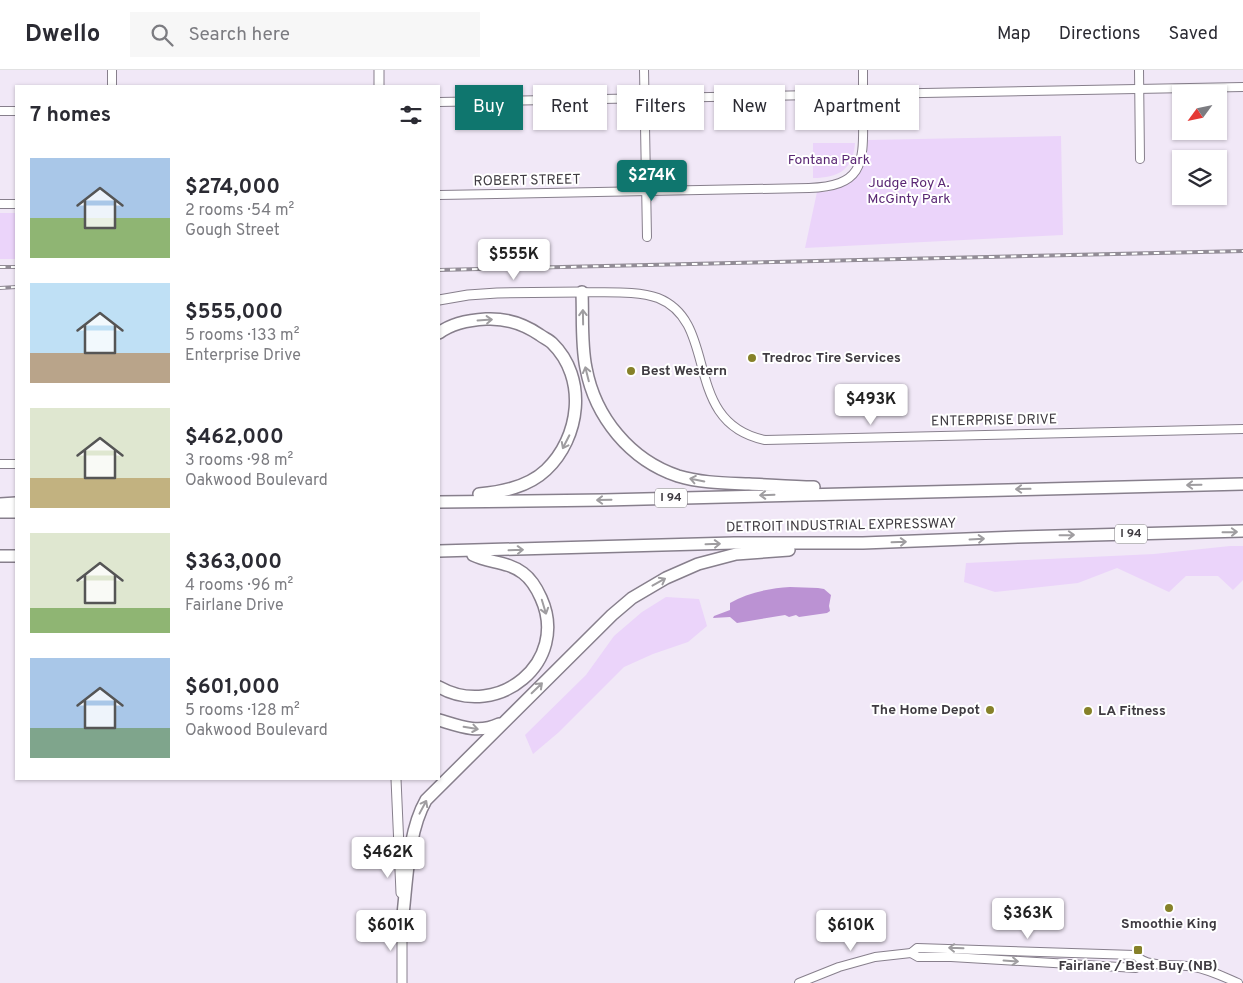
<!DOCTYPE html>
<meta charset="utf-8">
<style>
:root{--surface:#fff;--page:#f7f7f7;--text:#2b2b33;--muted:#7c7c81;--line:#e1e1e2;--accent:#0f766e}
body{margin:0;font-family:Overpass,sans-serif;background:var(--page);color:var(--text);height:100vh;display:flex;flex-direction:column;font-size:19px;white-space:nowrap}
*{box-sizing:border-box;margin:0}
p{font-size:16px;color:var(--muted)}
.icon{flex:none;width:28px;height:28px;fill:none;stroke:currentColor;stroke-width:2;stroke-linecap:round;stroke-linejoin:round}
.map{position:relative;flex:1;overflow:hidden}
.sheet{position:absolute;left:15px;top:15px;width:425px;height:695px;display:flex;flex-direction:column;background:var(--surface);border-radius:0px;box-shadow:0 1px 4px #0004}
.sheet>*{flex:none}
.hud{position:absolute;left:455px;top:15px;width:475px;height:45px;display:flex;gap:10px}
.needle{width:32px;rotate:237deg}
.buttons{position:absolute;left:1172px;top:15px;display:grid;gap:10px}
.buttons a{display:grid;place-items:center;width:55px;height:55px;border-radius:0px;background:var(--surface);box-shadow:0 1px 4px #0004;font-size:25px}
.price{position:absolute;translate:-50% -42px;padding:0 11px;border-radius:5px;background:#fff;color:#222;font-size:16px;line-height:32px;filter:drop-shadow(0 1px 2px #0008)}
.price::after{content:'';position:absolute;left:50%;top:30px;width:15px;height:11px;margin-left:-8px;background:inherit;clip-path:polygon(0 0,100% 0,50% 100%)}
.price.on{background:var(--accent);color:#fff}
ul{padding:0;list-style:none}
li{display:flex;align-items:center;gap:15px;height:125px;padding:0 15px}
li span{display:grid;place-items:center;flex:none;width:140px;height:100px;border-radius:0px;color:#555}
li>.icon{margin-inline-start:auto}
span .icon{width:60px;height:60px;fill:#fffc;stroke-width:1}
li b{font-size:21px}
h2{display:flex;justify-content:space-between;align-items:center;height:60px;padding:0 15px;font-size:21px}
.tag{padding:0 18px;border-radius:0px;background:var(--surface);box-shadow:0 1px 4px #0004;font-size:18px;line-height:45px}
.tag.on{background:var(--accent);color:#fff}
header{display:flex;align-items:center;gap:30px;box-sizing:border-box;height:70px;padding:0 25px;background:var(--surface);border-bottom:1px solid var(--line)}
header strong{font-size:24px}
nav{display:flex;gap:28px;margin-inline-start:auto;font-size:18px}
.search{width:350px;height:45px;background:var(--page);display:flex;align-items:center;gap:12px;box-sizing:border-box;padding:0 18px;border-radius:0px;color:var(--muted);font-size:19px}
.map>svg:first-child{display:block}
.green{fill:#ebd4fa}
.water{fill:#bb92d3}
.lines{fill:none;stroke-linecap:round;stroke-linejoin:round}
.minor-casing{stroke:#877f8c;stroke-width:10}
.major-casing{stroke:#877f8c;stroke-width:11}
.highway-casing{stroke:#877f8c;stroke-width:14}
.minor{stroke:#fff;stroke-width:8}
.major{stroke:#fff;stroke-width:9}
.highway{stroke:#fff;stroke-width:11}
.rail-casing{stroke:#928c96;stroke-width:4}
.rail{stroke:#fff;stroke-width:2;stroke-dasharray:5.5;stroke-linecap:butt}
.oneway{stroke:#9f9da0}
.poi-dot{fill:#868129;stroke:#fff;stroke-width:2}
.labels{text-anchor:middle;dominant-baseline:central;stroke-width:4;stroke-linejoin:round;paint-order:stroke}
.shield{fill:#fff;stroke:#79767a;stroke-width:1}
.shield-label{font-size:12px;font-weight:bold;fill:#3f3b41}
.park-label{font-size:14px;fill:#5a2774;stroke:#fff}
.street-label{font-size:14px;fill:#3f3b41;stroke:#fff}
.poi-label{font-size:14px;font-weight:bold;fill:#3f3b41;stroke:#fff;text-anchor:start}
</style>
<header>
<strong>Dwello</strong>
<div class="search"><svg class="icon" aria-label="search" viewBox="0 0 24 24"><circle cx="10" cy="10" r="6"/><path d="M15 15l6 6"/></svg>Search here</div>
<nav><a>Map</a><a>Directions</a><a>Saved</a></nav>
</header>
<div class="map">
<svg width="1243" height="913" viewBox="0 0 1243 913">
<rect width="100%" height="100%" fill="#f1e8f7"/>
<!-- green -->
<g class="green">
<path d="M1061 66 1063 165 805 178 817 122C833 123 852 114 861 101 867 92 867 80 868 70Z"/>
<path d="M813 73H855C853 100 838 108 813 108Z"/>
<rect x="0" y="143" width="16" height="46"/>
<polygon points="1230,476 1243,476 1243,510 1233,520 1218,506 1186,506 1169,522 1117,498 1078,513 995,522 964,512 966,493 1154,484"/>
<polygon points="666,527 699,529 707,556 688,572 653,584 624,597 559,662 533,684 525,665 586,605 614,566 642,542"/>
</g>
<!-- water -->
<path class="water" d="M790 517 818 518 824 519 831 525 829 536 830 541 827 543 799 547 796 545 789 547 785 545 737 553 730 547 713 548 714 546 730 540V533C747 523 770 518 790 517Z"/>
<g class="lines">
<!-- minor casing -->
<g class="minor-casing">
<g id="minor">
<polyline points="644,0 647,167"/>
<polyline points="1139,0 1140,89"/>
<polyline points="112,16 112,0"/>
<polyline points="439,32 1243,17"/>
<polyline points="0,41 16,41"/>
<path d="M439 125 809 118C861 116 864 96 863 50 863 33 863 17 863 0"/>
<polyline points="0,134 16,134"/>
<path d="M582 222C605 223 637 220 658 228 721 253 680 352 765 370L1243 359"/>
<polyline points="0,394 16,394"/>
<polyline points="911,883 918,887 951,887 1136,898 1142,892"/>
<path d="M799 913 839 897 875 887 911 883 917 878 1135 885C1149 899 1176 893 1195 897 1210 900 1224 907 1238 913"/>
</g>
</g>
<!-- major casing -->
<g class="major-casing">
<g id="major">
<polyline points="379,0 379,16"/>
<polyline points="439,230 468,225 497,223 582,222"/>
<polyline points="396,709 401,823"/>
<polyline points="402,846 402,913"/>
</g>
</g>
<!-- highway casing -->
<g class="highway-casing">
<g id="highway">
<path d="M582 222C583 247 581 274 586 298 595 347 630 390 678 406 701 413 725 413 749 414 771 415 793 417 814 417"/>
<path d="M439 263C452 253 469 250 486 249 505 248 524 254 540 265 544 268 549 270 552 273 588 308 580 368 546 400 528 417 503 422 479 424"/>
<polyline points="439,432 604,430 1243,414"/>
<polyline points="0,434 16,433"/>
<polyline points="0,442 16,442"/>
<polyline points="439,481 734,473 863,473 1018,467 1243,461"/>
<polyline points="0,486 16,486"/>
<path d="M439 617C498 650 570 592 541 528 537 519 531 509 523 503 507 491 489 493 473 485"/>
<path d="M439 650C459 656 478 664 499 654"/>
<path d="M402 853C407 815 407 763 426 730L612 545 632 528 666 508 698 494 736 484 789 480"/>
</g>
</g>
<!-- minor -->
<use href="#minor" class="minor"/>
<!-- major -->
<use href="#major" class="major"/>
<!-- highway -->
<use href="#highway" class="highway"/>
<!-- rail casing -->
<g class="rail-casing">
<g id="rail">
<polyline points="0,197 16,197"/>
<polyline points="439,200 1243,181"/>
<polyline points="0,218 16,217"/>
</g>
</g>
<!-- rail -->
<use href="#rail" class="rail"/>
</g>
<!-- one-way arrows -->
<defs><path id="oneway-shaft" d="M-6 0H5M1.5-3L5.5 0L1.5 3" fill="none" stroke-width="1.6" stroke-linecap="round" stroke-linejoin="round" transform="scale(1.25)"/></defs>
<g class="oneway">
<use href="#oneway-shaft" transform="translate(583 247) rotate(-91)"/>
<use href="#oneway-shaft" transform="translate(485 250) rotate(-4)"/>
<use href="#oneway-shaft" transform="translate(587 304) rotate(-104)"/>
<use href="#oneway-shaft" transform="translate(566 372) rotate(117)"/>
<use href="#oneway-shaft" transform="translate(697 410) rotate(-169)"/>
<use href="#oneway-shaft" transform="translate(1194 415) rotate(179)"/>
<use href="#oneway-shaft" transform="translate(1023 419) rotate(179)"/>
<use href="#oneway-shaft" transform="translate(767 425) rotate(178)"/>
<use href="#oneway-shaft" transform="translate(604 430) rotate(179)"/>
<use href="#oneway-shaft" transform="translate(1230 462) rotate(-1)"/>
<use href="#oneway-shaft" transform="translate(1067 465) rotate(-1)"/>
<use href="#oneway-shaft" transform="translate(977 469) rotate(-3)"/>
<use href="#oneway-shaft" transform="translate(899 472) rotate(-2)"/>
<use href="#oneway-shaft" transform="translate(713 474) rotate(-2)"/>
<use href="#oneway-shaft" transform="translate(516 480) rotate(-2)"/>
<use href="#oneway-shaft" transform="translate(659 512) rotate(-29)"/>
<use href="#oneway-shaft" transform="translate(544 537) rotate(73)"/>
<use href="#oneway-shaft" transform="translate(537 618) rotate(-44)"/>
<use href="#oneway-shaft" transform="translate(471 658) rotate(9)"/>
<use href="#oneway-shaft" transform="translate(423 737) rotate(-62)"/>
<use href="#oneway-shaft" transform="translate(956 878) rotate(-178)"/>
<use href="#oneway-shaft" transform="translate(1011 891) rotate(4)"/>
</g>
<!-- markers -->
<g class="poi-dot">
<circle cx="752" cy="288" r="5"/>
<circle cx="631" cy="301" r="5"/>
<circle cx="990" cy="640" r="5"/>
<circle cx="1088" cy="641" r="5"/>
<circle cx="1169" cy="838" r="5"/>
<rect x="1133" y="875" width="10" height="10" rx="2.5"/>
</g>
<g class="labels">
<!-- shield labels -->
<g class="shield">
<rect x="655" y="418.5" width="32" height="19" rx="4"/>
<rect x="1115" y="454.5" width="32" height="19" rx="4"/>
</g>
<g class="shield-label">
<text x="671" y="428">I 94</text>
<text x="1131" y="464">I 94</text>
</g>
<!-- park labels -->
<g class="park-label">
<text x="829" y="90">Fontana Park</text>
<text x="909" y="113">Judge Roy A.<tspan x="909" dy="16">McGinty Park</tspan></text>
</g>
<!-- street labels -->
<g class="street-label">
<text transform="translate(527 111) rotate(-1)">ROBERT STREET</text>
<text transform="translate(994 351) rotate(-1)">ENTERPRISE DRIVE</text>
<text transform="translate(841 456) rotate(-1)">DETROIT INDUSTRIAL EXPRESSWAY</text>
</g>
<!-- poi labels -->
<g class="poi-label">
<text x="762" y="288">Tredroc Tire Services</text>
<text x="641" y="301">Best Western</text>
<text x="980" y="640" text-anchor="end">The Home Depot</text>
<text x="1098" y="641">LA Fitness</text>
<text x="1169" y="854" text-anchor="middle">Smoothie King</text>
<text x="1138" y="896" text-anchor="middle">Fairlane / Best Buy (NB)</text>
</g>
</g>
</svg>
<div class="buttons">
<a><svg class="needle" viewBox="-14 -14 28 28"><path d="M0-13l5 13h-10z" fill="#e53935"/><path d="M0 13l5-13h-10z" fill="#7c7c81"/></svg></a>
<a><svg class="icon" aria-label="layers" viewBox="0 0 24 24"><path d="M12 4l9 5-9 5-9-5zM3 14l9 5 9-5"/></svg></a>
</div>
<b class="price on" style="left:652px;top:132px">$274K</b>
<b class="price" style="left:514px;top:211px">$555K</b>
<b class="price" style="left:871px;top:356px">$493K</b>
<b class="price" style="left:388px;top:809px">$462K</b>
<b class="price" style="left:1028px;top:870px">$363K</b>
<b class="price" style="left:391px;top:882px">$601K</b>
<b class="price" style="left:851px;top:882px">$610K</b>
<div class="hud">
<a class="tag on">Buy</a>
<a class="tag">Rent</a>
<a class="tag">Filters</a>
<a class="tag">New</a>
<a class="tag">Apartment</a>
</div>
<section class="sheet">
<h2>7 homes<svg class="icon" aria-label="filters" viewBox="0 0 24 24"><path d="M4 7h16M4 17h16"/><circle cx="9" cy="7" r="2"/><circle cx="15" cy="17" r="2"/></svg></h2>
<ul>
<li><span style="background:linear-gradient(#a9c7e8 60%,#8fb573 0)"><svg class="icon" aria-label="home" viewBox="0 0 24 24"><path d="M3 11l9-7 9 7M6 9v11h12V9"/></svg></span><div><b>$274,000</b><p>2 rooms · 54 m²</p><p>Gough Street</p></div></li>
<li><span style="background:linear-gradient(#bfe0f5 70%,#b9a48a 0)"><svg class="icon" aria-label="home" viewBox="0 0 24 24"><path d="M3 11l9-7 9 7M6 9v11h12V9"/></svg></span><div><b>$555,000</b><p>5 rooms · 133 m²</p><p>Enterprise Drive</p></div></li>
<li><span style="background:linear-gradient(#dfe7d0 70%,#c2b280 0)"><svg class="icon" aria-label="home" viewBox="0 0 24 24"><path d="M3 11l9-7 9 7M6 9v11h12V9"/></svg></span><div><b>$462,000</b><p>3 rooms · 98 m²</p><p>Oakwood Boulevard</p></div></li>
<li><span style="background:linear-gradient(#dfe7d0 75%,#8fb573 0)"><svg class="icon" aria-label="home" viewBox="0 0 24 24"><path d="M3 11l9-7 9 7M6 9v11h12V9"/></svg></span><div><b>$363,000</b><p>4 rooms · 96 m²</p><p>Fairlane Drive</p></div></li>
<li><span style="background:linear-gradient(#a9c7e8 70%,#7fa58c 0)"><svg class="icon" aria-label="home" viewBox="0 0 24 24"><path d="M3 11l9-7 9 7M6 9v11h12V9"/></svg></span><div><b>$601,000</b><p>5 rooms · 128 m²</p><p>Oakwood Boulevard</p></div></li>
</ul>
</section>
</div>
